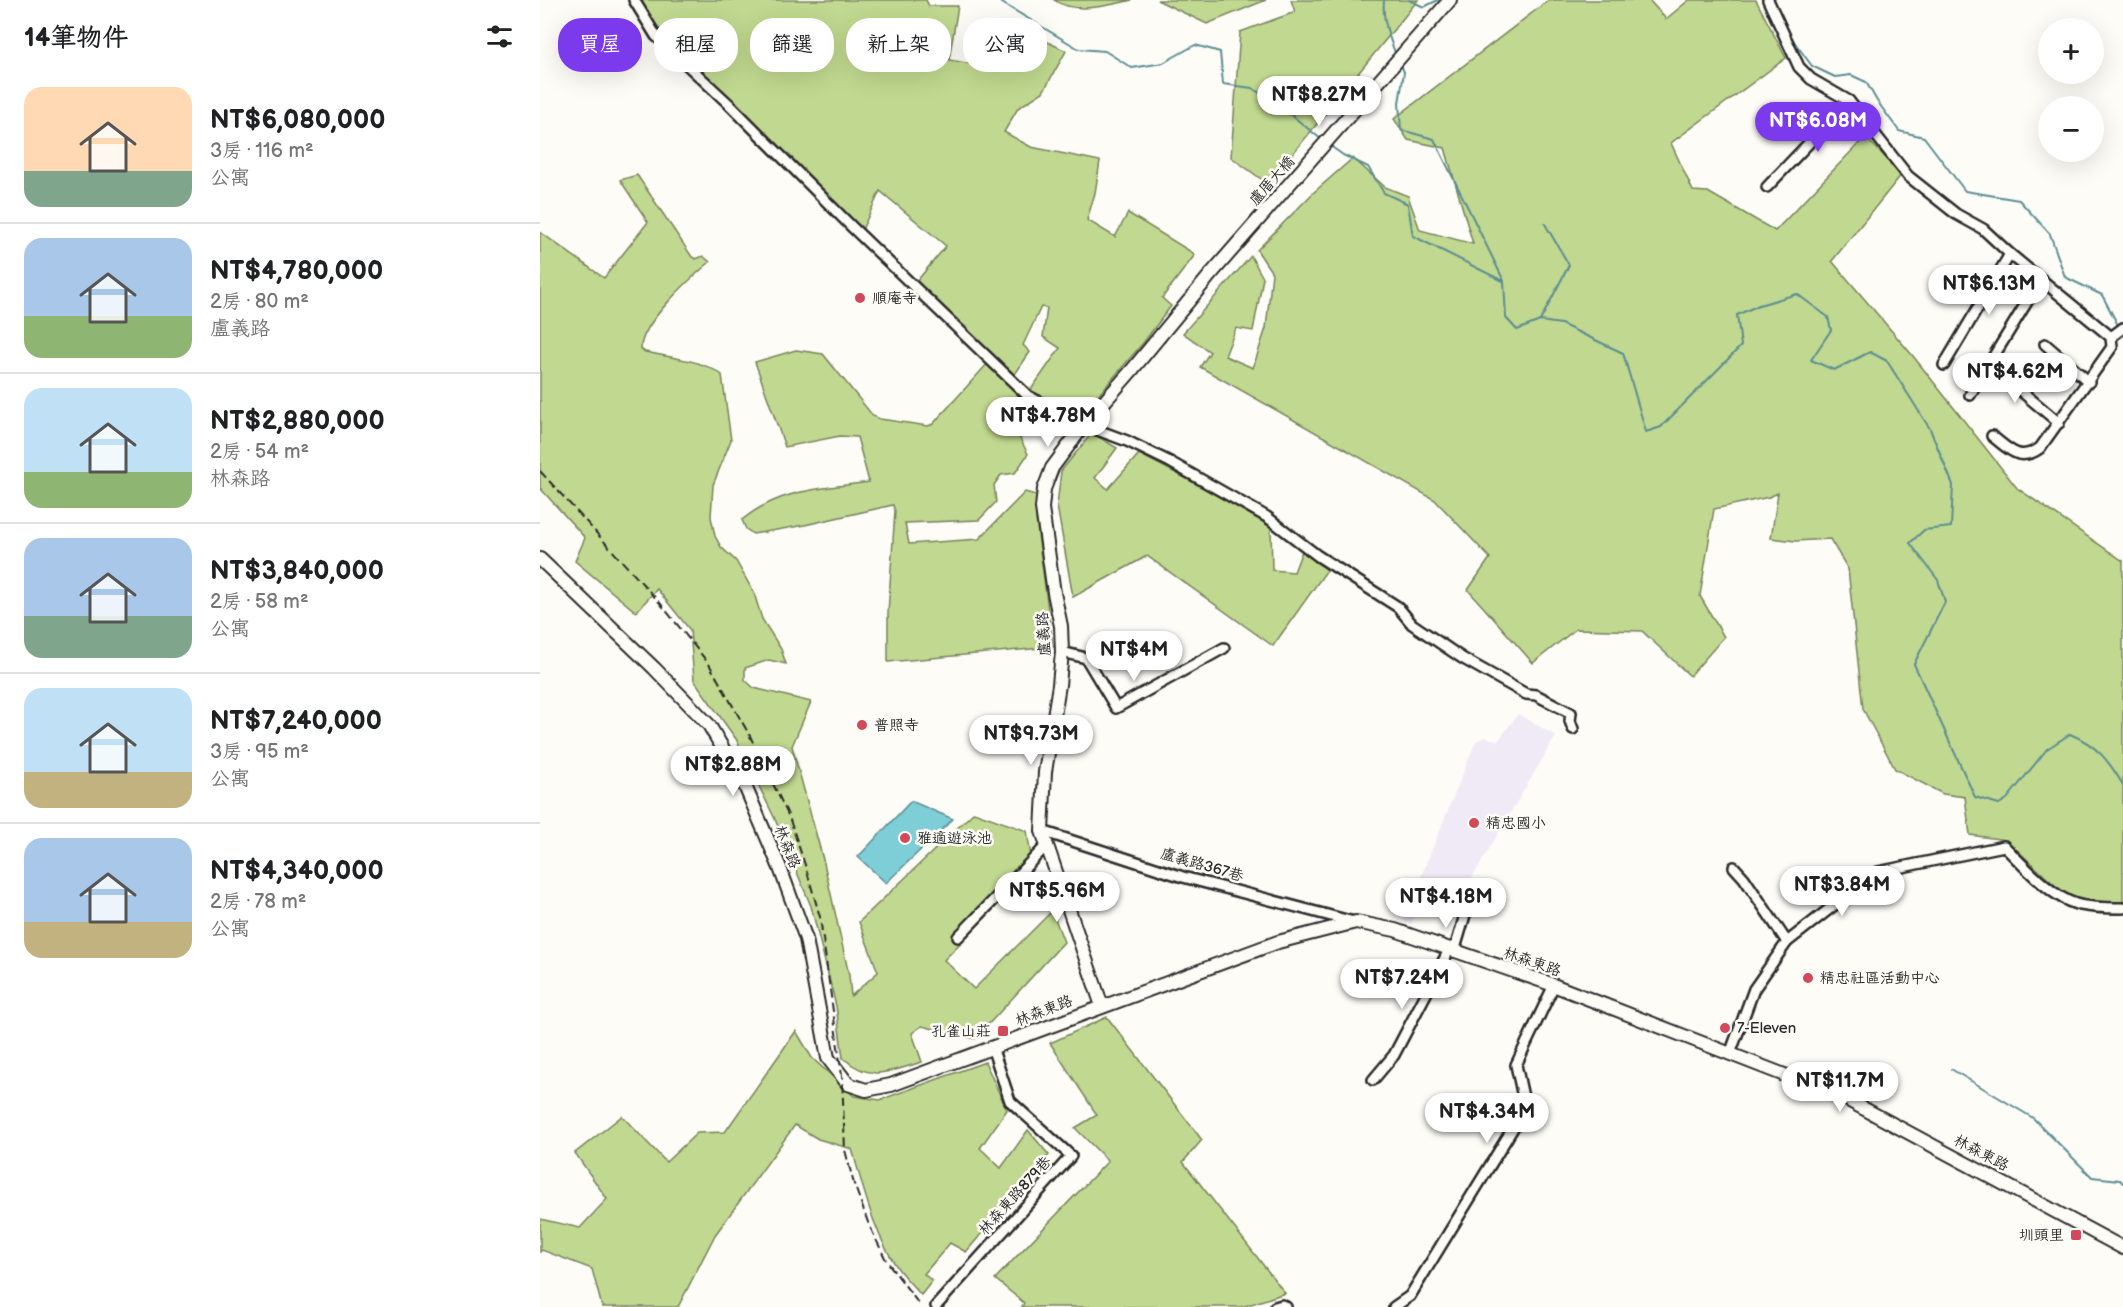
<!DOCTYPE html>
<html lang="zh-TW">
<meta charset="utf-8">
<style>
:root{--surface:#fff;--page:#f6f6f6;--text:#202124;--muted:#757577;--line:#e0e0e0;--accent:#7c3aed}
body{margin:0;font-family:"Balsamiq Sans","LXGW WenKai TC",sans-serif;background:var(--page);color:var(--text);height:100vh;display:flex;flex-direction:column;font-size:22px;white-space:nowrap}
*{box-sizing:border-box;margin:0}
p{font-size:20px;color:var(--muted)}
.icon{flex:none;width:33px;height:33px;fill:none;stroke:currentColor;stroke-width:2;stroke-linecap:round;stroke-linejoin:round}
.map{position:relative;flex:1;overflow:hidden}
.sheet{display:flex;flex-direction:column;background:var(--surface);width:540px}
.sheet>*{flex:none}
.guide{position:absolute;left:18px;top:18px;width:570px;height:54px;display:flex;gap:12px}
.tools{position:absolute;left:1498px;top:18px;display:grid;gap:12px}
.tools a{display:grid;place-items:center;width:66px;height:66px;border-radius:50%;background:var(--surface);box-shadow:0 6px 24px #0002;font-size:30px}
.price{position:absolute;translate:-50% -51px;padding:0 14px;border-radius:21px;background:#fff;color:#222;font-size:20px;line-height:39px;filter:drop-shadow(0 2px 3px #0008)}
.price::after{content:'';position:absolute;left:50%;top:36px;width:18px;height:14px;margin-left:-9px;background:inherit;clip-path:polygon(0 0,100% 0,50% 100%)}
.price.on{background:var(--accent);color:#fff}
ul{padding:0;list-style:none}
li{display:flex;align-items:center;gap:18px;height:150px;padding:0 24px}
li+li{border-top:2px solid var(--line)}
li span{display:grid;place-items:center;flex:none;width:168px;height:120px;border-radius:18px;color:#555}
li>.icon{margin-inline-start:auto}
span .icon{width:72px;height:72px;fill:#fffc;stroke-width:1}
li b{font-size:26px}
h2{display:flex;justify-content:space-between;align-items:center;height:72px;padding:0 24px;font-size:26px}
.pill{padding:0 21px;border-radius:24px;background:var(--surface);box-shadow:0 6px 24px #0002;font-size:21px;line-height:54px}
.pill.on{background:var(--accent);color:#fff}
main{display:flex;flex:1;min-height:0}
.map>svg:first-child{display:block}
.built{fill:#f0eaf6}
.green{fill:#c0d88f;stroke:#76825d;stroke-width:1.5}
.water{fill:#7dced7;stroke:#5c8d92;stroke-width:1.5}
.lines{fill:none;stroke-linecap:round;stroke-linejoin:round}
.stream{stroke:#5c8d92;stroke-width:2}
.street-casing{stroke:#2b2b2b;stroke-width:14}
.secondary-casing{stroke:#2b2b2b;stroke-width:16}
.street{stroke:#fdfcf7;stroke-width:9}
.secondary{stroke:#fdfcf7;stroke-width:12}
.rail{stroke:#2b2b2b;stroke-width:2;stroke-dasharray:9 4.5;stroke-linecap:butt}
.poi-dot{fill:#d1495b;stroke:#fdfcf7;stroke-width:2}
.labels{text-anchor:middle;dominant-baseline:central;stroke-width:5;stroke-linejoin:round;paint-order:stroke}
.street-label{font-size:15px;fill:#2b2b2b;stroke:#fdfcf7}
.poi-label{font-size:15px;fill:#2b2b2b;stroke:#fdfcf7;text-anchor:start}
</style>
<main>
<section class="sheet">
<h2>14筆物件<svg class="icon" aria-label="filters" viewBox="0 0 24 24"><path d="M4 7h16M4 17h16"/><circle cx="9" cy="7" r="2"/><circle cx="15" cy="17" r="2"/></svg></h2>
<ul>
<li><span style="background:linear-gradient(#ffd9b3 70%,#7fa58c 0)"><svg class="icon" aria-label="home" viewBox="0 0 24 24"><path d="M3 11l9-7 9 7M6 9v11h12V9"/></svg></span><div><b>NT$6,080,000</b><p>3房 · 116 m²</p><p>公寓</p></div></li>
<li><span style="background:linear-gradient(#a9c7e8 65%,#8fb573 0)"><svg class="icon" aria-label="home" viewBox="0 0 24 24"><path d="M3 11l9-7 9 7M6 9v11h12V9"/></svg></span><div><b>NT$4,780,000</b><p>2房 · 80 m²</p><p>盧義路</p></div></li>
<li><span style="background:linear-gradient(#bfe0f5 70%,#8fb573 0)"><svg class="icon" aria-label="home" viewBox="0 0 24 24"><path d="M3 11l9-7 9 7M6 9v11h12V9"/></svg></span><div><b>NT$2,880,000</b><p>2房 · 54 m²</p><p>林森路</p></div></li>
<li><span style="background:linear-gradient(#a9c7e8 65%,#7fa58c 0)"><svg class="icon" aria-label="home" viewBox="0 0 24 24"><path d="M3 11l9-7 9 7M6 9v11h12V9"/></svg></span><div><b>NT$3,840,000</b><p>2房 · 58 m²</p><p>公寓</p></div></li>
<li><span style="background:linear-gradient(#bfe0f5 70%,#c2b280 0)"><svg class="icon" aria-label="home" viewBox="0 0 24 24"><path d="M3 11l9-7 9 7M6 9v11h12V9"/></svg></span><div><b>NT$7,240,000</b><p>3房 · 95 m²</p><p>公寓</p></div></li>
<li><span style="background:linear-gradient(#a9c7e8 70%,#c2b280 0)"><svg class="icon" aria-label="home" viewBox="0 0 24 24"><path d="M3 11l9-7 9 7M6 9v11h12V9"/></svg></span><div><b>NT$4,340,000</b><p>2房 · 78 m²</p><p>公寓</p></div></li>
</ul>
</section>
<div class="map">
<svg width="1583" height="1307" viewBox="0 0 1583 1307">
<rect width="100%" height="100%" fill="#fdfcf7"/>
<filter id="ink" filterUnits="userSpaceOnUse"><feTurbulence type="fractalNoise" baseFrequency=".0167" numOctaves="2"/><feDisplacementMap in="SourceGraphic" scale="12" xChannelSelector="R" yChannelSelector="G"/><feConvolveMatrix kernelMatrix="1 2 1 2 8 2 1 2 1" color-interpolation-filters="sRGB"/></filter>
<g filter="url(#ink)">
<!-- built -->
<polygon class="built" points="978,714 1016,736 913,910 878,904 871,924 863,921 936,741 946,737 958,741"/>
<!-- green -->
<g class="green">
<polygon points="98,0 386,0 389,6 418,6 409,60 438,65 465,57 478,27 526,51 503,92 478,108 464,132 491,147 560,161 555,193 547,220 575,237 588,213 653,253 654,256 622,298 631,306 603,343 539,418 490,391 520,348 503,337 507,308 501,307 483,345 490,352 473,377 376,282 406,246 340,191 321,232 199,107 120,34"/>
<path d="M514 0H592C569 5 535 15 514 0Z"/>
<polygon points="617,0 726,0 667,24"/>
<polygon points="751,0 878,0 728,184 691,157 700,32 755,12"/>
<polygon points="1009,0 1109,0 1126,19 1149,0 1216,0 1246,58 1131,143 1153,191 1168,192 1235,231 1325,137 1362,174 1292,261 1373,356 1477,488 1583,561 1583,908 1533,902 1466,840 1430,835 1425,797 1403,794 1355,769 1323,709 1308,569 1290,539 1255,541 1231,538 1238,493 1229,497 1174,509 1160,596 1184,637 1150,676 1102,631 1036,629 993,663 928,590 950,558 895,500 660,367 670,352 643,333 711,256 723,278 713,331 696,328 685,356 713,368 726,328 732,273 717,250 773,193 813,158 845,187 868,196 880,230 933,244 905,148 868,140 854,119"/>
<path d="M97 175 152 257 156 259 163 256 170 262C151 278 100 324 101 349L105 352C128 357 164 360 182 375L191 440 173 485 171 517 175 536 181 547 196 561 214 593 222 619 241 649 246 664 229 660 205 668V680L214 688 271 702 252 746 284 863 309 975 311 996 338 972 319 922 434 812 487 831 493 869 404 960 434 989 512 911 524 942 435 1039 382 1026 372 1033 382 1062C350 1071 332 1083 303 1058L296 1006 271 906 234 817 196 739 154 680 150 630 117 589 96 612 35 561 45 538 0 488V232L64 278 108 222 80 180Z"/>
<path d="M256 350 283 354 333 416 340 419 388 426 393 424 448 363 486 402 470 419 488 454 475 473 461 475 454 485 456 502 439 520 365 523 369 544 439 539 485 492 496 495V519L513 647 348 662V613L355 511 353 505 265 525 213 534 206 529 202 520C241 488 282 489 329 482L317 437 300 436 245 447 215 362Z"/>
<polygon points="552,433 577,448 555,478 568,489 599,454 674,493 731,527 732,570 754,572 762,551 787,570 733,646 607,556 533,597 517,506 521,471"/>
<polygon points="567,1017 662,1140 643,1162 745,1293 702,1307 482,1307 484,1303 455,1279 568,1161 535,1128 557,1115 510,1043"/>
<path d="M256 1031 272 1058 314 1096 340 1100 445 1062 467 1110 440 1148 461 1168 488 1130 509 1155 426 1252 410 1243 384 1274 392 1281 381 1295C374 1287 366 1279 359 1270 334 1235 324 1190 312 1149L278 1139 255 1125 175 1235 138 1307H62L52 1269 2 1250 0 1252V1219L40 1228 67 1199 35 1153 82 1116 126 1162 157 1133 185 1132Z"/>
</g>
<!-- water -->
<polygon class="water" points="371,801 413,819 346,883 318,857"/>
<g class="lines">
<!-- stream -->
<g class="stream">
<polyline points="457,0 539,49 565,51 592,68 623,63 655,45 680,52 683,84 712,88 744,109 782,140"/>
<path d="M844 0C842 20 849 37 856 55"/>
<polyline points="869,0 884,7 898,0"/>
<polyline points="1240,16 1255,43 1272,66 1295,77 1311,75 1326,82 1337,101 1359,131 1384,137 1425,191 1479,200 1510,234 1525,277 1562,295 1579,327"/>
<path d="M860 63 864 72 859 103 861 130 894 139 964 281 966 318 977 330 1000 321 1021 324 1083 353 1106 432 1121 427 1201 346 1197 315 1219 305 1257 294 1288 317 1291 330 1271 360 1294 370 1330 352 1347 361 1390 429 1413 485 1411 527 1384 530 1370 543 1398 580 1405 602 1374 664 1435 797 1459 804 1467 799 1507 749 1530 734C1557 745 1569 761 1583 785"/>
<polyline points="789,145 803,155 828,167 844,193 868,204 873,236 963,281"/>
<polyline points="1000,321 1029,265 1005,224"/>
<polyline points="1411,1069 1493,1118 1552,1177 1580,1180 1583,1183"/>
</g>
<!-- street casing -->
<g class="street-casing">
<g id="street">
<polyline points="94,0 116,36 189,104 312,227 488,396 544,425 587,441 630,462 727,517 778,556 858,607 872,624 922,658 986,694 996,695 1031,713 1030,721 1033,729"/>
<polyline points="1228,0 1259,67 1271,79 1309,101 1368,176 1416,214 1443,229 1470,254 1571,337 1583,328"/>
<polyline points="1227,187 1309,101"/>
<polyline points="1505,344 1549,382"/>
<polyline points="1449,364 1519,423"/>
<polyline points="1404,365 1470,254"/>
<polyline points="1430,395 1501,279"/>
<path d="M1452 436C1469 449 1479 463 1500 448L1572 347 1571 337"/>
<polyline points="522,652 546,658 576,708 684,648"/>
<polyline points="502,831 643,877 814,922"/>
<polyline points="1194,867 1204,878 1247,942"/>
<polyline points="418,937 507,845"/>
<polyline points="914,952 925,915"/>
<path d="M1190 1054 1214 989 1247 942 1324 882 1338 872 1464 846C1482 864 1511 897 1536 904 1550 908 1569 908 1583 908"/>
<polyline points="833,1080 854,1055 909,950"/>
<polyline points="396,1306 531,1156 470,1101 452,1047"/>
<polyline points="735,1307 742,1305 746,1307"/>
<polyline points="854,1307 870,1296 981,1115 983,1097 976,1065 1014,985"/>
</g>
</g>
<!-- secondary casing -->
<g class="secondary-casing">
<g id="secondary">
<polyline points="0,559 114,668 169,725 205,786 240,868 266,939 288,1058 308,1084 326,1090 351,1085 738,942 816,922 855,930 1008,983 1306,1099 1583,1248"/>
<polyline points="562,1006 502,831 505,772 519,685 522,652 521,626 514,593 502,508 504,489 512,468 544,425 592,370 671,274 910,0"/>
</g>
</g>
<!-- street -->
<use href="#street" class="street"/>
<!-- secondary -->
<use href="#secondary" class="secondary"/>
<!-- rail -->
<polyline class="rail" points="0,471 120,603 169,664 210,736 249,817 266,868 280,917 302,1076 305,1150 314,1184 329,1225 346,1260 381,1307"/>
</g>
</g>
<!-- markers -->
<g class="poi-dot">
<circle cx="320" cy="298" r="6"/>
<circle cx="322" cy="725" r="6"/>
<circle cx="934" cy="823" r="6"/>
<circle cx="365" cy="838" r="6"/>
<circle cx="1268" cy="978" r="6"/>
<circle cx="1185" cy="1028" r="6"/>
<rect x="457" y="1025" width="12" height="12" rx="3"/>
<rect x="1530" y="1229" width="12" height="12" rx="3"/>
</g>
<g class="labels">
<!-- street labels -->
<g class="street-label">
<text transform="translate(732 181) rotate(-49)">盧厝大橋</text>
<text transform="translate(504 634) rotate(-94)">盧義路</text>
<text transform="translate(247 847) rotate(68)">林森路</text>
<text transform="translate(662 865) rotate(16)">盧義路367巷</text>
<text transform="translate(992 962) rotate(19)">林森東路</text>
<text transform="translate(504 1011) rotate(-21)">林森東路</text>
<text transform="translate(1441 1153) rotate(28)">林森東路</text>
<text transform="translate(475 1196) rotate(-48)">林森東路879巷</text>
</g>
<!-- poi labels -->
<g class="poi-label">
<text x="332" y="298">順庵寺</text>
<text x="334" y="725">普照寺</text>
<text x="946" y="823">精忠國小</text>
<text x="377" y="838">雅適遊泳池</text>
<text x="1280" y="978">精忠社區活動中心</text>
<text x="1197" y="1028">7-Eleven</text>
<text x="451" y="1031" text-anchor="end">孔雀山莊</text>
<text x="1524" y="1235" text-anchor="end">圳頭里</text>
</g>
</g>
</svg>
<div class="tools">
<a>+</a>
<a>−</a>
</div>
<b class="price" style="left:779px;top:127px">NT$8.27M</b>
<b class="price on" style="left:1278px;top:153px">NT$6.08M</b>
<b class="price" style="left:1449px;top:316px">NT$6.13M</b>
<b class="price" style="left:1475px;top:404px">NT$4.62M</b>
<b class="price" style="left:508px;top:448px">NT$4.78M</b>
<b class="price" style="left:594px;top:682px">NT$4M</b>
<b class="price" style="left:491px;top:766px">NT$9.73M</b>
<b class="price" style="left:193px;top:797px">NT$2.88M</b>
<b class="price" style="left:1302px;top:917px">NT$3.84M</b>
<b class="price" style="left:517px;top:923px">NT$5.96M</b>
<b class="price" style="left:906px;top:929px">NT$4.18M</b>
<b class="price" style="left:862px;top:1010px">NT$7.24M</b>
<b class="price" style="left:1300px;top:1113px">NT$11.7M</b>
<b class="price" style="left:947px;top:1144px">NT$4.34M</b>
<div class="guide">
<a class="pill on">買屋</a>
<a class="pill">租屋</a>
<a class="pill">篩選</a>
<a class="pill">新上架</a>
<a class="pill">公寓</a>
</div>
</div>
</main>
